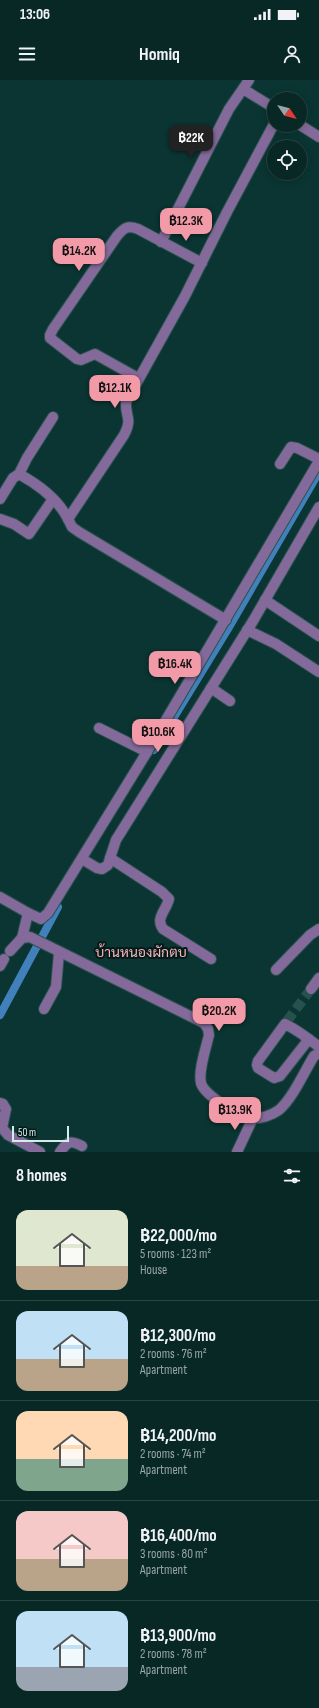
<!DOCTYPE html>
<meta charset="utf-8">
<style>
:root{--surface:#082826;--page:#163432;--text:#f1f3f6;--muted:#98a6a7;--line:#294443;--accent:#f39aa8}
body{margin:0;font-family:"Sofia Sans Condensed",Sarabun,sans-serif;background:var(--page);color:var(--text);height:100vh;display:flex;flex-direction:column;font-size:15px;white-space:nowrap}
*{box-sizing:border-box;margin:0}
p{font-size:13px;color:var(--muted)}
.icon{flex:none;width:22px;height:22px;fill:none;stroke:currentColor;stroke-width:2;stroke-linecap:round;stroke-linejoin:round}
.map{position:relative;height:1072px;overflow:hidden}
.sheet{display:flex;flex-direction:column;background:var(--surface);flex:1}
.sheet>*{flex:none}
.needle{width:26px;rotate:125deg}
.tools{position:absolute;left:267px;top:12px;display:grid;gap:8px}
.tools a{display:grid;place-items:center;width:40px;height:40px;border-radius:50%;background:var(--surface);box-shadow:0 2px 10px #0003,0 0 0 1px var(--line);font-size:20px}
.scale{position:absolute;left:12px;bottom:10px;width:57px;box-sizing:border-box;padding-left:4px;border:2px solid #d2edea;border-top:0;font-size:11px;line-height:14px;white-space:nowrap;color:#d2edea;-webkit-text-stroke:3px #041a18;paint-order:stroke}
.price{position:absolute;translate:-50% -34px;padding:0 9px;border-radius:8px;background:var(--accent);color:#111;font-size:13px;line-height:26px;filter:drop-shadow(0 1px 2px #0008)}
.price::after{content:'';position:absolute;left:50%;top:24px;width:12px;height:9px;margin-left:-6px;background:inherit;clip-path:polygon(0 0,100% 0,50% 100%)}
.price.current{background:#222;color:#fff}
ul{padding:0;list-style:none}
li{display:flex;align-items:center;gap:12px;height:100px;padding:0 16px}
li+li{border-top:1px solid var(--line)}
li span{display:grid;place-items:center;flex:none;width:112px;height:80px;border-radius:12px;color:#555}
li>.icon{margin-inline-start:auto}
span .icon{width:48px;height:48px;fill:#fffc;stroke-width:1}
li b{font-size:17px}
h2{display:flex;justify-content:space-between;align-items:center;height:48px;padding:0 16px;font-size:17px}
.status{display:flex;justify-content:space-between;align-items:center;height:28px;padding:0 20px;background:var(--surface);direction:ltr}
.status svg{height:11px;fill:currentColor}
header{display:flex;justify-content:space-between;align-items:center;height:52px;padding:0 16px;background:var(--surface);font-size:18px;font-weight:700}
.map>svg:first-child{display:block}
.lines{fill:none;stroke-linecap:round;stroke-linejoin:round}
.canal{stroke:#4280bc;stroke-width:8}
.minor-tunnel{stroke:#28514e;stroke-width:10;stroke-dasharray:10 5;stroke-linecap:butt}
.minor-casing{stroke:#2a524f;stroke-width:12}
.minor{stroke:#846a9a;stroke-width:10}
.labels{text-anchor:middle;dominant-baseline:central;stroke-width:4;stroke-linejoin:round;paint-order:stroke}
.quarter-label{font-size:14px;fill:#f6b3bc;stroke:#041a18}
</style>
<div class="status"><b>13:06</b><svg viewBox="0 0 49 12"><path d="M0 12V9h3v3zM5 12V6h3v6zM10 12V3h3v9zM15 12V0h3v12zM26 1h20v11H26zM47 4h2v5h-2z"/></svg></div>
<header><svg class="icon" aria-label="menu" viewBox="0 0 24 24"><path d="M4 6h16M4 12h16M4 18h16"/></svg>Homiq<svg class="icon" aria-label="person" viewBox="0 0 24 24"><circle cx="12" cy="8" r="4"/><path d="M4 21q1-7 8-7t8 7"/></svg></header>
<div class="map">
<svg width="319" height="1072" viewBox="0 0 319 1072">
<rect width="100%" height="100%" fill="#0a3532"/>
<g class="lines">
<!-- canal -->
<g class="canal">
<polyline points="154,670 228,549 319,392"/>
<polyline points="0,935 58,827"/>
</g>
<!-- minor-tunnel -->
<polyline class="minor-tunnel" points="287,941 311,909"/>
<!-- minor casing -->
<g class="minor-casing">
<g id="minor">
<polyline points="243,9 274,28"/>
<polyline points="300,45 319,57"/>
<polyline points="161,162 229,29 249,0"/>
<path d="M138 298 95 274 81 280 77 279 50 258V255L53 249 117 156C124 148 127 145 138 149L202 183"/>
<polyline points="280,384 291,367 297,368 319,379"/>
<polyline points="19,394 27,378 53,337"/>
<path d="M0 419 13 398 19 394C39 405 58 419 68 439"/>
<polyline points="0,439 14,444 29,454 53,419"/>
<polyline points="265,520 319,556"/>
<path d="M226 540 79 452 72 447 68 439 124 355C133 338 125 337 126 322L185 216 227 132 274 44"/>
<polyline points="247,550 276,564 319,592"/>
<polyline points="211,608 230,621"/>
<polyline points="99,648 147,672"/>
<polyline points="82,779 97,788 102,789 108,785 110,778"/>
<polyline points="0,817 28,833 41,839 48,833 147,672 319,381"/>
<polyline points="22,858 28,833"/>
<path d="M10 871 22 858 30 857 204 943 208 949 209 955C206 968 198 991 201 1003 204 1015 241 1038 253 1038 261 1039 272 1035 279 1030 293 1018 304 992 314 976L319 973"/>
<path d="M211 879 163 849C155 838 166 831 169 819L162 812 110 778 116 760 253 541 319 427"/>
<polyline points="0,886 4,879"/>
<polyline points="276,890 310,855 319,849"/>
<polyline points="311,909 319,898"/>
<polyline points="44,929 56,907 59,873"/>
<path d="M309 959 280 996 274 998 258 988 257 985 258 981 285 944C297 950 308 958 319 967"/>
<polyline points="0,1023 3,1024 6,1029 2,1048 8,1055 40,1072"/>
<path d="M60 1072C68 1061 70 1060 82 1066"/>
<polyline points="237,1072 253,1038"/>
</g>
</g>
<!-- minor -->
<use href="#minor" class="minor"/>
</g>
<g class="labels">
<!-- quarter labels -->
<g class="quarter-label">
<text x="141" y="872">บ้านหนองผักตบ</text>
</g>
</g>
</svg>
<div class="tools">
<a><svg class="needle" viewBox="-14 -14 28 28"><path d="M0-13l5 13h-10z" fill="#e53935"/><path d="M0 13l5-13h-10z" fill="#98a6a7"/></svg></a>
<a><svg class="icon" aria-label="locate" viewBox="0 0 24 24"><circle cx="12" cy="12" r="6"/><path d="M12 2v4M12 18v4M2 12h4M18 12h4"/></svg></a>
</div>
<div class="scale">50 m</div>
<b class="price current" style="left:191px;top:79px">฿22K</b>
<b class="price" style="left:186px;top:162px">฿12.3K</b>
<b class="price" style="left:79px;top:192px">฿14.2K</b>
<b class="price" style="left:115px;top:329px">฿12.1K</b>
<b class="price" style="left:175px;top:605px">฿16.4K</b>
<b class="price" style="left:158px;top:673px">฿10.6K</b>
<b class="price" style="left:219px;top:952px">฿20.2K</b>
<b class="price" style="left:235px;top:1051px">฿13.9K</b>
</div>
<section class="sheet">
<h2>8 homes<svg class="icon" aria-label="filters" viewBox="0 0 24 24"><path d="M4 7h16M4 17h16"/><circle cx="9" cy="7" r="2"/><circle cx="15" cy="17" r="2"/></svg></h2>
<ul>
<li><span style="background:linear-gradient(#dfe7d0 70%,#b9a48a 0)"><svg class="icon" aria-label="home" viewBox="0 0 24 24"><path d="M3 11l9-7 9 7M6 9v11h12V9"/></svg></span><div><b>฿22,000/mo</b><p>5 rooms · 123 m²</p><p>House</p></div></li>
<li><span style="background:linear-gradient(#bfe0f5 60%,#b9a48a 0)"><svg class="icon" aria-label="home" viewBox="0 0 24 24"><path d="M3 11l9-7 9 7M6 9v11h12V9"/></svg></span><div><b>฿12,300/mo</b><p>2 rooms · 76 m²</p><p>Apartment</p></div></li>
<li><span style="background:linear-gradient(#ffd9b3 60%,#7fa58c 0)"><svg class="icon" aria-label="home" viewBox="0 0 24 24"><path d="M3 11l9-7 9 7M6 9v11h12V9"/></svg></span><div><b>฿14,200/mo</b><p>2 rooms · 74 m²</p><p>Apartment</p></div></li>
<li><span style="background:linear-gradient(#f6c9c9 60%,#b9a48a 0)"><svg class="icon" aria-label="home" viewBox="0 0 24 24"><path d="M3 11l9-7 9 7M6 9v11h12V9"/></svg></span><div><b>฿16,400/mo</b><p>3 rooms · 80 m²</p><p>Apartment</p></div></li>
<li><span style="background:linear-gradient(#bfe0f5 70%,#9aa5b1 0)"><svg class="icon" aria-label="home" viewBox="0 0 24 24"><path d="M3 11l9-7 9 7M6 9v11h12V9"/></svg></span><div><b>฿13,900/mo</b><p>2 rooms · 78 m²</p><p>Apartment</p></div></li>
</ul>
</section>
